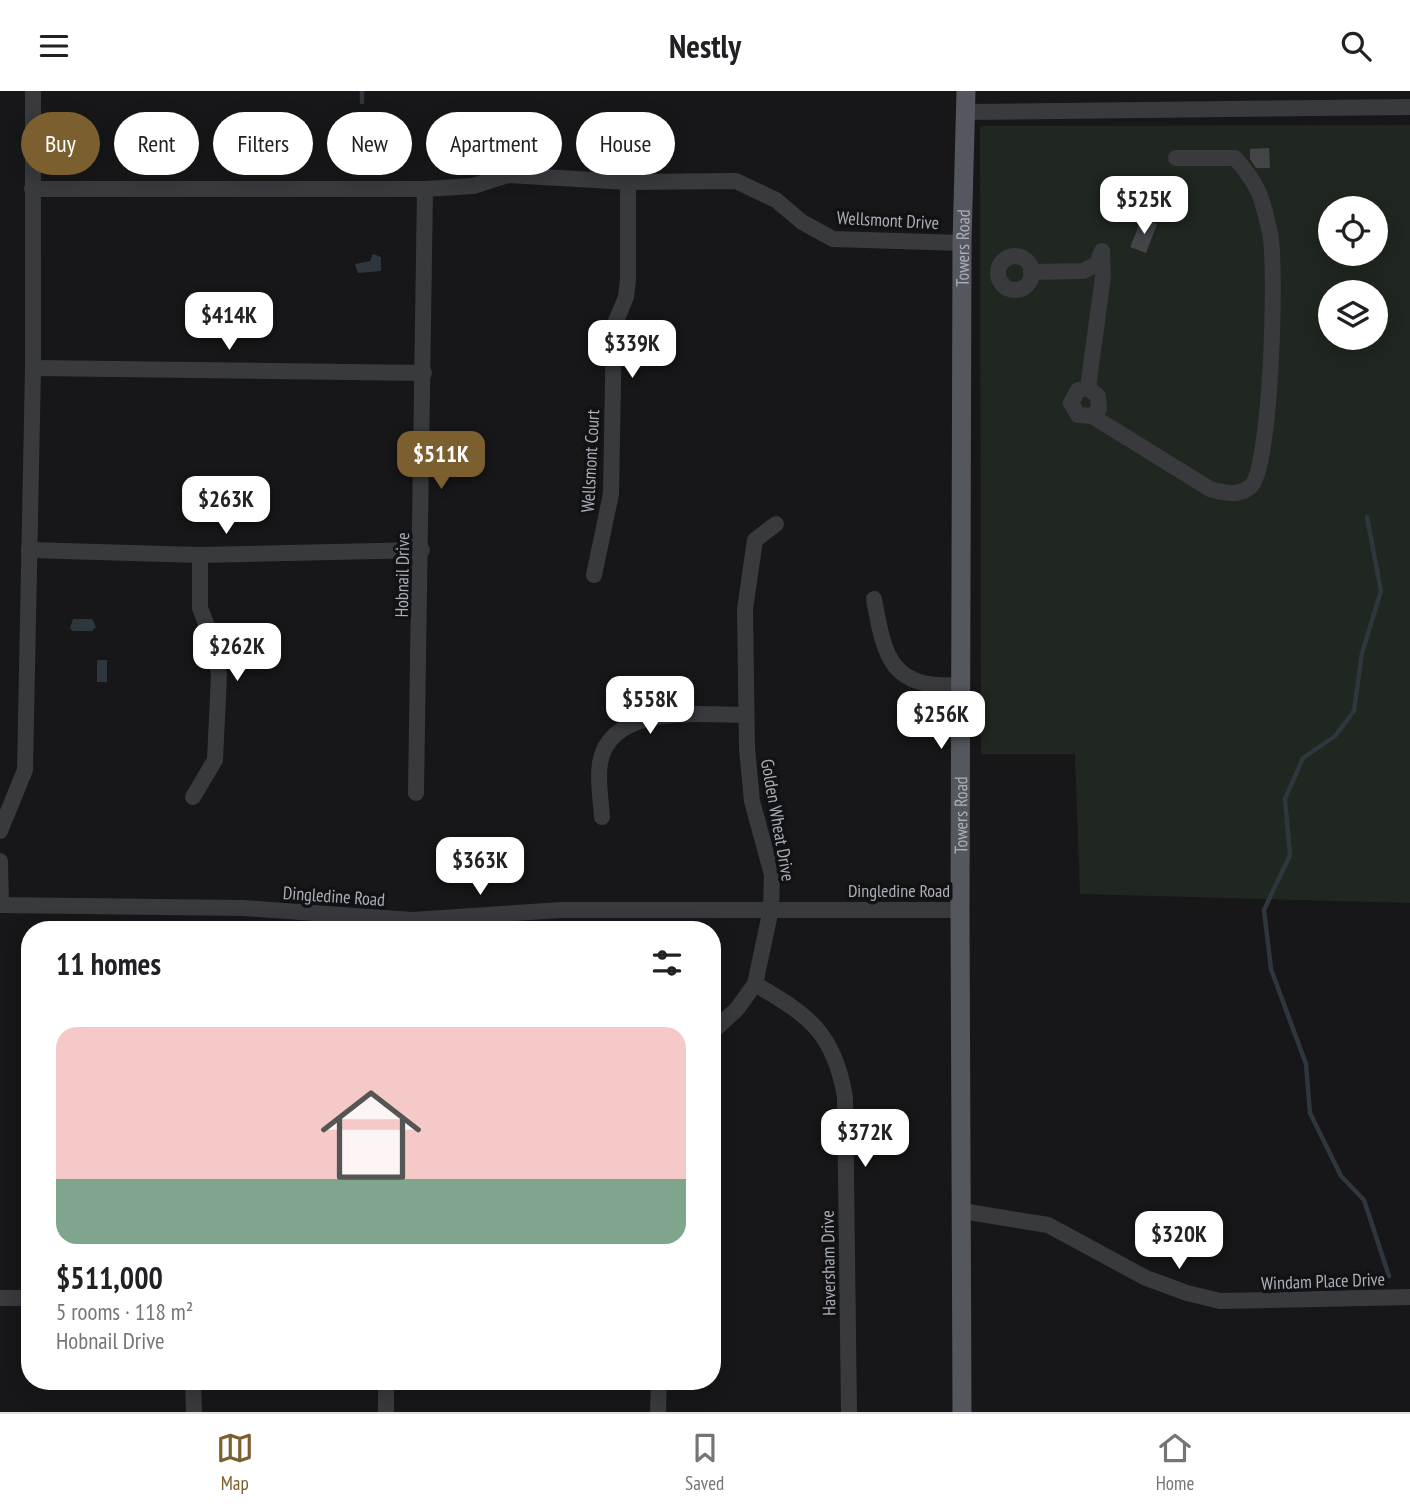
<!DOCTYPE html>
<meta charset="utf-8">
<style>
:root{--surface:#fff;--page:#f2f2f2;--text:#202124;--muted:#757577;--line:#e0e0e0;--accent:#7c5f2f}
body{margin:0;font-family:"PT Sans Narrow",sans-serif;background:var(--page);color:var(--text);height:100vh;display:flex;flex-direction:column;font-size:26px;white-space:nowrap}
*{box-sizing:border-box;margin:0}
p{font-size:23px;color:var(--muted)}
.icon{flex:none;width:38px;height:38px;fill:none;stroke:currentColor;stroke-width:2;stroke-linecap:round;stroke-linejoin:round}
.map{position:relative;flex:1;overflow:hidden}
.details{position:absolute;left:21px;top:830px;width:700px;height:469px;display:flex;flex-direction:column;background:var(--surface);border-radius:28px;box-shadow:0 4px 18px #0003}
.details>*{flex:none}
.banner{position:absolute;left:21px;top:21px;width:700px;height:63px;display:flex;gap:14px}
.fabs{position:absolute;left:1318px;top:105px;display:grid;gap:14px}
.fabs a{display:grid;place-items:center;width:70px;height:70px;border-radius:50%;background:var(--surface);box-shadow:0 4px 18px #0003;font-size:35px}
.price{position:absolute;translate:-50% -60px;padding:0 16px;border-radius:14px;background:#fff;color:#222;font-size:23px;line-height:46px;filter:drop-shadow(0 2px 4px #0008)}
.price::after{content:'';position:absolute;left:50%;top:42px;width:21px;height:16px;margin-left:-10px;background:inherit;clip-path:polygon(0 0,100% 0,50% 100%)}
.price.current{background:var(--accent);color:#fff}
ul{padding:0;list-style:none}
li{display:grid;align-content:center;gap:14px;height:371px;padding:0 35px}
li span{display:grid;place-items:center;height:217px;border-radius:21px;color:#555}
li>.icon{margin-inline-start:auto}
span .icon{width:126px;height:126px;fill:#fffc;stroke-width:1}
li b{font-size:30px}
h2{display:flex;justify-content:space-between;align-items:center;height:84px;padding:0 35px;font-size:30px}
.tag{padding:0 24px;border-radius:32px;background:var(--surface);box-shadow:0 4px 18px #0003;font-size:24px;line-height:63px}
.tag.current{background:var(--accent);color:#fff}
header{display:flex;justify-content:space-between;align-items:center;height:91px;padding:0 35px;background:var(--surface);font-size:32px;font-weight:700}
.dock{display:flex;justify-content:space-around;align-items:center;height:98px;border-top:2px solid var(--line);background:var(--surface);font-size:19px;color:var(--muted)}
.dock a{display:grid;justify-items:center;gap:4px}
.dock .current{color:var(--accent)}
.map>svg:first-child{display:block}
.green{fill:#1f2720;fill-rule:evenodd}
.water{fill:#2e373d}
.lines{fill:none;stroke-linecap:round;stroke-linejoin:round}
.stream{stroke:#2e373d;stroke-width:4.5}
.building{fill:#444549}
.minor{stroke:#383a3e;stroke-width:16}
.major{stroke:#54575d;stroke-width:19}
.labels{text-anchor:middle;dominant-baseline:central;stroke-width:7;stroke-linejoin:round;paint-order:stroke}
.street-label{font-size:18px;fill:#aaafb9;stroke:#121214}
</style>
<header><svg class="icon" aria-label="menu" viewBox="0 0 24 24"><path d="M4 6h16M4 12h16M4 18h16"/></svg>Nestly<svg class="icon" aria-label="search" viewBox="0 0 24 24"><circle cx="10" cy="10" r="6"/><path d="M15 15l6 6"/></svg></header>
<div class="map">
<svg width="1410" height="1321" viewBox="0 0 1410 1321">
<rect width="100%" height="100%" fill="#171719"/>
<!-- green -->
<path class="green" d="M1410 34V812L1080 803 1075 663H981L980 35ZM1330 117H1376V163H1330ZM1330 201H1376V247H1330Z"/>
<!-- water -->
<g class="water">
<polygon points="373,163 381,166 381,180 358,182 355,173 370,170"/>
<polygon points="73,528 92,528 96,536 92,540 73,540 70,537"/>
<rect x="97" y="569" width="10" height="22"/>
</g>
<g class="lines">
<!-- stream -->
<g class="stream">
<polyline points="362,11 362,0"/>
<polyline points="1367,426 1381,500 1362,562 1354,620 1335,645 1303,667 1285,708 1290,764 1264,819 1271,878 1306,973 1310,1022 1341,1085 1364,1109 1389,1185"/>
</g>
</g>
<!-- building -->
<g class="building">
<polygon points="1269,57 1270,77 1256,77 1250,68 1250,58"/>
<polygon points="1142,127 1157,133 1146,162 1130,156"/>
</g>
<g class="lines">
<!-- minor -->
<g class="minor">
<polyline points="966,21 1410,16"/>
<polyline points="32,98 425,98 473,95 508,84 628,91 736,90 776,109 802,131 833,148 962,152"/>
<circle cx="1015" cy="182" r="17"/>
<polyline points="1031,181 1083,180 1097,173 1101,162"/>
<polyline points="33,277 424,282"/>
<polyline points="1088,297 1103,185 1102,160"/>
<path d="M1092 325 1099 318 1098 305 1088 297 1078 299 1071 312 1078 324 1092 325 1210 398C1224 402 1239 406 1251 395 1271 378 1277 174 1270 142 1262 106 1259 94 1235 67H1176"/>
<polyline points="29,459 200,464 422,459"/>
<polyline points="594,484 611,403 614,235 626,206 628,189 628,91"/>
<path d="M874 508C885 569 891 598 961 594"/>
<polyline points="416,702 425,98"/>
<polyline points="193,706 215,669 219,584 214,553 200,517 200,464"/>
<path d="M602 726C601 709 597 689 600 672 610 612 702 624 746 624"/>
<polyline points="0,740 25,679 33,277 33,0"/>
<polyline points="0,770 1,814"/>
<polyline points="0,814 243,817 412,829 561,819 960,819"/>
<path d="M755 893C808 924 834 941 845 1006L849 1321"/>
<polyline points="712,941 737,918 755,893 771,818 772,784 752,710 747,658 745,518 755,449 776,433"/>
<polyline points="962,1120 1048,1134 1146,1187 1187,1202 1220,1210 1410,1206"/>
<polyline points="0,1207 30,1207"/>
<polyline points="193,1290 194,1321"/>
<polyline points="386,1290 386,1321"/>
<polyline points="658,1321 659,1290"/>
</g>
<!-- major -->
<path class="major" id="s1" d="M962 1321 960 819 962 152 966 0"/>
</g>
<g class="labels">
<!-- street labels -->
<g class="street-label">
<text transform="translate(888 129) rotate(3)">Wellsmont Drive</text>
<text stroke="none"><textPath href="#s1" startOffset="1164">Towers Road</textPath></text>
<text transform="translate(590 370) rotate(-87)">Wellsmont Court</text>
<text transform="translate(402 484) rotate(-89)">Hobnail Drive</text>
<text stroke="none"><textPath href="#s1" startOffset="597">Towers Road</textPath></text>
<text transform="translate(778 729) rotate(80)">Golden Wheat Drive</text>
<text x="899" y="799">Dingledine Road</text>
<text transform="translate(334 805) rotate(4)">Dingledine Road</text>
<text transform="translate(828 1172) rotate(-91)">Haversham Drive</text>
<text transform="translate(1323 1190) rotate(-2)">Windam Place Drive</text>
</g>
</g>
</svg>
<div class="fabs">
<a><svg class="icon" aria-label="locate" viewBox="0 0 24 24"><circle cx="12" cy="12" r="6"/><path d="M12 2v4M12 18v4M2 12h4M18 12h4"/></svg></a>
<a><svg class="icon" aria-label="layers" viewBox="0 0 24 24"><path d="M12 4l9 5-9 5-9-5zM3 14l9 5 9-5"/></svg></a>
</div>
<b class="price" style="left:1144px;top:145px">$525K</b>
<b class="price" style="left:229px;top:261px">$414K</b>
<b class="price" style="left:632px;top:289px">$339K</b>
<b class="price current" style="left:441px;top:400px">$511K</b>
<b class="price" style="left:226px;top:445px">$263K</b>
<b class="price" style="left:237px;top:592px">$262K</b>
<b class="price" style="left:650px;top:645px">$558K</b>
<b class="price" style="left:941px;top:660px">$256K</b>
<b class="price" style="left:480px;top:806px">$363K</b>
<b class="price" style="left:865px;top:1078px">$372K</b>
<b class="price" style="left:1179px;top:1180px">$320K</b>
<div class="banner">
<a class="tag current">Buy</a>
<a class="tag">Rent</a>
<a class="tag">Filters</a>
<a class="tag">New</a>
<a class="tag">Apartment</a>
<a class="tag">House</a>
</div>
<section class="details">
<h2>11 homes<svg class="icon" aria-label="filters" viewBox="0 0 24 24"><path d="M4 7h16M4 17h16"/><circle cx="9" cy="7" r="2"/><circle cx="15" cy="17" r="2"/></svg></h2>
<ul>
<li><span style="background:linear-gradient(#f6c9c9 70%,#7fa58c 0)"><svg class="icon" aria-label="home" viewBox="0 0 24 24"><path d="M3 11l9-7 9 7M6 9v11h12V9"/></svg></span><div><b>$511,000</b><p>5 rooms · 118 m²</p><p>Hobnail Drive</p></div></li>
</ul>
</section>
</div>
<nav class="dock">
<a class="current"><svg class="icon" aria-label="map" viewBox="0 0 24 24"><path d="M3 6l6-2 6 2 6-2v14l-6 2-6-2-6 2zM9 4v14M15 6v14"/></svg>Map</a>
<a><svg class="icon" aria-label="saved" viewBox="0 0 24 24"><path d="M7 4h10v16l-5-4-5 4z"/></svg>Saved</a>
<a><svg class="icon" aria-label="home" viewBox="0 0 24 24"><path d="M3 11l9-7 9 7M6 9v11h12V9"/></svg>Home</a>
</nav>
